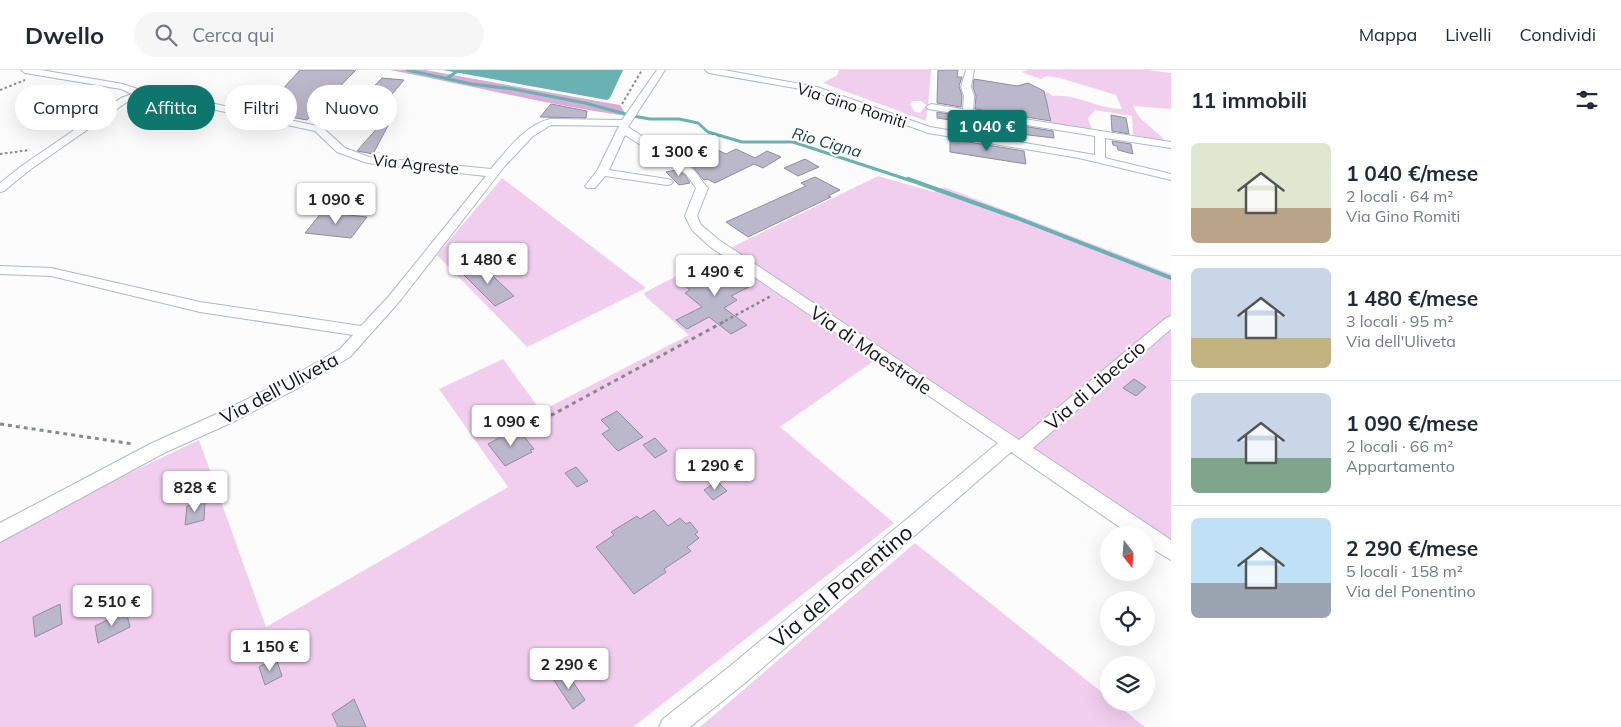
<!DOCTYPE html>
<html lang="it">
<meta charset="utf-8">
<style>
:root{--surface:#fff;--page:#f6f6f7;--text:#1f2937;--muted:#747a83;--line:#e0e1e3;--accent:#0f766e}
body{margin:0;font-family:Mulish,sans-serif;background:var(--page);color:var(--text);height:100vh;display:flex;flex-direction:column;font-size:19px;white-space:nowrap}
*{box-sizing:border-box;margin:0}
p{font-size:16px;color:var(--muted)}
.icon{flex:none;width:28px;height:28px;fill:none;stroke:currentColor;stroke-width:2;stroke-linecap:round;stroke-linejoin:round}
.map{position:relative;flex:1;overflow:hidden}
.drawer{display:flex;flex-direction:column;background:var(--surface);width:450px}
.drawer>*{flex:none}
.banner{position:absolute;left:15px;top:15px;width:475px;height:45px;display:flex;gap:10px}
.needle{width:32px;rotate:163deg}
.fabs{position:absolute;left:1100px;top:456px;display:grid;gap:10px}
.fabs a{display:grid;place-items:center;width:55px;height:55px;border-radius:50%;background:var(--surface);box-shadow:0 5px 20px #0002;font-size:25px}
.price{position:absolute;translate:-50% -42px;padding:0 11px;border-radius:5px;background:#fff;color:#222;font-size:16px;line-height:32px;filter:drop-shadow(0 1px 2px #0008)}
.price::after{content:'';position:absolute;left:50%;top:30px;width:15px;height:11px;margin-left:-8px;background:inherit;clip-path:polygon(0 0,100% 0,50% 100%)}
.price.on{background:var(--accent);color:#fff}
ul{padding:0;list-style:none}
li{display:flex;align-items:center;gap:15px;height:125px;padding:0 20px}
li+li{border-top:1px solid var(--line)}
li span{display:grid;place-items:center;flex:none;width:140px;height:100px;border-radius:8px;color:#555}
li>.icon{margin-inline-start:auto}
span .icon{width:60px;height:60px;fill:#fffc;stroke-width:1}
li b{font-size:21px}
h2{display:flex;justify-content:space-between;align-items:center;height:60px;padding:0 20px;font-size:21px}
.pill{padding:0 18px;border-radius:22px;background:var(--surface);box-shadow:0 5px 20px #0002;font-size:18px;line-height:45px}
.pill.on{background:var(--accent);color:#fff}
header{display:flex;align-items:center;gap:30px;box-sizing:border-box;height:70px;padding:0 25px;background:var(--surface);border-bottom:1px solid var(--line)}
header strong{font-size:24px}
nav{display:flex;gap:28px;margin-inline-start:auto;font-size:18px}
.search{width:350px;height:45px;background:var(--page);display:flex;align-items:center;gap:12px;box-sizing:border-box;padding:0 18px;border-radius:28px;color:var(--muted);font-size:19px}
main{display:flex;flex:1;min-height:0}
.map>svg:first-child{display:block}
.green{fill:#f1ceee}
.forest{fill:#d9aed6}
.water{fill:#69b1b3}
.lines{fill:none;stroke-linecap:round;stroke-linejoin:round}
.stream-far1{stroke:#69b1b3;stroke-width:3}
.stream{stroke:#69b1b3;stroke-width:4}
.building{fill:#bcb8cb;stroke:#908c9e}
.minor-casing{stroke:#aeb8ca;stroke-width:2}
.path-far2{stroke:#888a8d;stroke-width:2;stroke-dasharray:2.5 2.5;stroke-linecap:butt}
.path-far1{stroke:#888a8d;stroke-width:2.5;stroke-dasharray:3 3;stroke-linecap:butt}
.path{stroke:#888a8d;stroke-width:3;stroke-dasharray:4 4;stroke-linecap:butt}
.minor{fill:#fff;fill-rule:evenodd}
.labels{text-anchor:middle;dominant-baseline:central;stroke-width:4.5;stroke-linejoin:round;paint-order:stroke}
.far-street-label{font-size:16px;fill:#11141a;stroke:#fcfcfc}
.far-water-label{font-size:16px;font-style:italic;fill:#1d4142;stroke:#fcfcfc}
.street-label{font-size:19px;fill:#11141a;stroke:#fcfcfc}
.near-street-label{font-size:22px;fill:#11141a;stroke:#fcfcfc}
</style>
<header>
<strong>Dwello</strong>
<div class="search"><svg class="icon" aria-label="search" viewBox="0 0 24 24"><circle cx="10" cy="10" r="6"/><path d="M15 15l6 6"/></svg>Cerca qui</div>
<nav><a>Mappa</a><a>Livelli</a><a>Condividi</a></nav>
</header>
<main>
<div class="map">
<svg width="1171" height="657" viewBox="0 0 1171 657">
<rect width="100%" height="100%" fill="#fcfcfc"/>
<!-- green -->
<g class="green">
<polygon points="839,0 931,0 928,36 921,31 913,31 910,34 914,41 920,43 924,38 927,38 926,51 823,13 837,5"/>
<path d="M1028 0H1148L1171 3V39L1133 36 1139 47 1166 71 1133 65 1132 46 1095 40 1088 48 1092 60 1051 54 1050 51H1052L1049 39 1024 34 1026 27 1047 22 1053 26C1075 23 1099 39 1122 39L1116 25 1060 8 1046 6 1041 9 1021 2Z"/>
<polygon points="878,106 934,122 944,117 1171,204 1171,477 1001,363 992,370 875,290 780,357 894,453 633,657 0,657 0,472 55,438 199,370 266,557 508,417 439,319 503,289 541,341 689,265 645,226 644,223 730,178"/>
<polygon points="502,108 646,218 527,277 437,185"/>
<polygon points="915,473 1109,628 1109,632 1115,633 1145,657 700,657"/>
</g>
<!-- forest -->
<path class="forest" d="M390 0H425L620 35 627 46C547 35 469 15 390 0Z"/>
<!-- water -->
<polygon class="water" points="443,0 623,0 610,28 607,30"/>
<g class="lines">
<!-- stream-far1 -->
<g class="stream-far1">
<polyline points="407,0 472,14 513,19 585,33 633,46 650,49 679,49 698,53 708,62 742,72 793,72 912,111"/>
<polyline points="446,9 459,0"/>
</g>
<!-- stream -->
<polyline class="stream" points="908,109 1017,148 1171,208"/>
</g>
<!-- building -->
<g class="building">
<polygon points="300,0 356,0 307,50 262,42"/>
<polygon points="938,0 958,0 957,7 962,7 959,16 962,26 961,37 937,33"/>
<polygon points="382,8 404,10 369,51 362,46 373,29 363,28"/>
<polygon points="974,9 1017,16 1028,13 1044,21 1051,51 975,39 976,26 973,17"/>
<polygon points="551,34 587,41 586,48 540,47"/>
<polygon points="937,42 1053,61 1054,68 1020,64 1022,71 950,58 950,50 937,48"/>
<polygon points="1111,45 1126,48 1129,64 1112,61"/>
<polygon points="387,47 391,50 373,84 357,81"/>
<polygon points="950,69 1024,81 1026,94 950,82"/>
<polygon points="1112,71 1131,74 1133,84 1118,80 1117,76 1113,75"/>
<polygon points="705,74 726,84 736,79 755,88 767,81 781,87 763,98 754,94 715,113 707,109 704,110 692,96 696,95 678,85"/>
<polygon points="805,89 819,97 798,106 784,98"/>
<polygon points="676,100 685,105 690,113 679,115 666,102"/>
<polygon points="815,107 840,120 828,126 831,127 748,167 726,152 806,116 801,113"/>
<polygon points="322,142 367,147 351,168 305,163"/>
<polygon points="730,194 751,210 747,212 751,216 731,226 737,230 724,238 747,255 731,264 709,247 687,259 676,250 702,237 685,223 690,220 676,208 689,202 699,210"/>
<polygon points="481,195 514,226 495,236 462,203"/>
<polygon points="1134,309 1146,317 1136,326 1123,318"/>
<polygon points="617,341 643,367 618,381 602,364 610,359 601,350"/>
<polygon points="517,358 534,379 530,380 532,382 505,396 488,374"/>
<polygon points="655,368 667,381 655,388 643,375"/>
<polygon points="576,397 588,411 577,417 565,403"/>
<polygon points="717,411 727,421 713,430 704,420"/>
<polygon points="205,431 204,450 185,455 187,436"/>
<polygon points="654,440 668,456 680,448 686,454 690,452 698,462 695,464 699,468 687,477 691,481 664,499 666,502 634,524 596,477 614,465 611,462 637,446 640,449"/>
<polygon points="60,534 62,554 35,567 33,547"/>
<polygon points="126,541 130,557 98,573 95,556"/>
<polygon points="276,588 282,606 265,615 259,597"/>
<polygon points="565,600 585,630 573,639 553,609"/>
<polygon points="354,629 366,657 338,657 332,644"/>
</g>
<g class="lines">
<!-- minor casing -->
<g class="minor-casing">
<g id="minor">
<path d="M21 0H41L123 14 143 21 164 23 322 57 345 78 369 87 491 99C507 80 525 55 550 49L622 50 657 0H665L628 57 694 100 706 116 708 118 697 146 701 155 719 170 1019 370 1166 248 1171 246V259L1033 378 1171 470V490L1146 475V465H1131L1011 382 745 613 690 657H659L663 649 729 597 998 373 709 176 692 160 685 146 696 118 686 104 625 65 609 100 667 109 671 110 673 112 671 114 667 115 605 106 595 118H587L585 116 597 101 619 56 551 55 533 66 504 97 399 232 350 287 298 318 233 352 164 383 0 472V453L152 373 221 342 286 310 340 279 353 265 200 242 51 206 0 204V196L51 198 200 232 361 256 389 226 486 106 367 93 337 82 315 61 164 29 142 27 127 32 31 99 4 121 0 122V113L23 95 121 28 132 24 121 19 25 3Z"/>
<polygon points="705,0 724,0 817,17 930,57 1095,85 1095,66 928,39 926,37 931,34 963,39 964,26 961,17 966,0 974,0 971,17 974,26 973,41 1171,72 1171,78 1105,68 1105,88 1171,104 1171,110 1079,88 928,63 812,21 709,3"/>
</g>
</g>
<!-- path-far2 -->
<g class="path-far2">
<polyline points="0,20 25,10"/>
<polyline points="622,34 642,0"/>
<polyline points="0,84 30,80"/>
</g>
<!-- path-far1 -->
<polyline class="path-far1" points="725,251 771,226"/>
<!-- path -->
<g class="path">
<polyline points="537,353 727,250"/>
<polyline points="0,354 133,374"/>
</g>
<!-- minor -->
<use href="#minor" class="minor"/>
</g>
<g class="labels">
<!-- far-street labels -->
<g class="far-street-label">
<text transform="translate(852 35) rotate(18)">Via Gino Romiti</text>
<text transform="translate(416 94) rotate(6)">Via Agreste</text>
</g>
<!-- far-water labels -->
<g class="far-water-label">
<text transform="translate(827 72) rotate(16)">Rio Cigna</text>
</g>
<!-- street labels -->
<g class="street-label">
<text transform="translate(871 280) rotate(34)">Via di Maestrale</text>
<text transform="translate(1095 315) rotate(-41)">Via di Libeccio</text>
<text transform="translate(279 318) rotate(-28)">Via dell'Uliveta</text>
</g>
<!-- near-street labels -->
<g class="near-street-label">
<text transform="translate(841 516) rotate(-40)">Via del Ponentino</text>
</g>
</g>
</svg>
<div class="fabs">
<a><svg class="needle" viewBox="-14 -14 28 28"><path d="M0-13l5 13h-10z" fill="#e53935"/><path d="M0 13l5-13h-10z" fill="#747a83"/></svg></a>
<a><svg class="icon" aria-label="locate" viewBox="0 0 24 24"><circle cx="12" cy="12" r="6"/><path d="M12 2v4M12 18v4M2 12h4M18 12h4"/></svg></a>
<a><svg class="icon" aria-label="layers" viewBox="0 0 24 24"><path d="M12 4l9 5-9 5-9-5zM3 14l9 5 9-5"/></svg></a>
</div>
<b class="price on" style="left:987px;top:82px">1 040 €</b>
<b class="price" style="left:679px;top:107px">1 300 €</b>
<b class="price" style="left:336px;top:155px">1 090 €</b>
<b class="price" style="left:488px;top:215px">1 480 €</b>
<b class="price" style="left:715px;top:227px">1 490 €</b>
<b class="price" style="left:511px;top:377px">1 090 €</b>
<b class="price" style="left:715px;top:421px">1 290 €</b>
<b class="price" style="left:195px;top:443px">828 €</b>
<b class="price" style="left:112px;top:557px">2 510 €</b>
<b class="price" style="left:270px;top:602px">1 150 €</b>
<b class="price" style="left:569px;top:620px">2 290 €</b>
<div class="banner">
<a class="pill">Compra</a>
<a class="pill on">Affitta</a>
<a class="pill">Filtri</a>
<a class="pill">Nuovo</a>
</div>
</div>
<section class="drawer">
<h2>11 immobili<svg class="icon" aria-label="filters" viewBox="0 0 24 24"><path d="M4 7h16M4 17h16"/><circle cx="9" cy="7" r="2"/><circle cx="15" cy="17" r="2"/></svg></h2>
<ul>
<li><span style="background:linear-gradient(#dfe7d0 65%,#b9a48a 0)"><svg class="icon" aria-label="home" viewBox="0 0 24 24"><path d="M3 11l9-7 9 7M6 9v11h12V9"/></svg></span><div><b>1 040 €/mese</b><p>2 locali · 64 m²</p><p>Via Gino Romiti</p></div></li>
<li><span style="background:linear-gradient(#c9d6e8 70%,#c2b280 0)"><svg class="icon" aria-label="home" viewBox="0 0 24 24"><path d="M3 11l9-7 9 7M6 9v11h12V9"/></svg></span><div><b>1 480 €/mese</b><p>3 locali · 95 m²</p><p>Via dell'Uliveta</p></div></li>
<li><span style="background:linear-gradient(#c9d6e8 65%,#7fa58c 0)"><svg class="icon" aria-label="home" viewBox="0 0 24 24"><path d="M3 11l9-7 9 7M6 9v11h12V9"/></svg></span><div><b>1 090 €/mese</b><p>2 locali · 66 m²</p><p>Appartamento</p></div></li>
<li><span style="background:linear-gradient(#bfe0f5 65%,#9aa5b1 0)"><svg class="icon" aria-label="home" viewBox="0 0 24 24"><path d="M3 11l9-7 9 7M6 9v11h12V9"/></svg></span><div><b>2 290 €/mese</b><p>5 locali · 158 m²</p><p>Via del Ponentino</p></div></li>
</ul>
</section>
</main>
